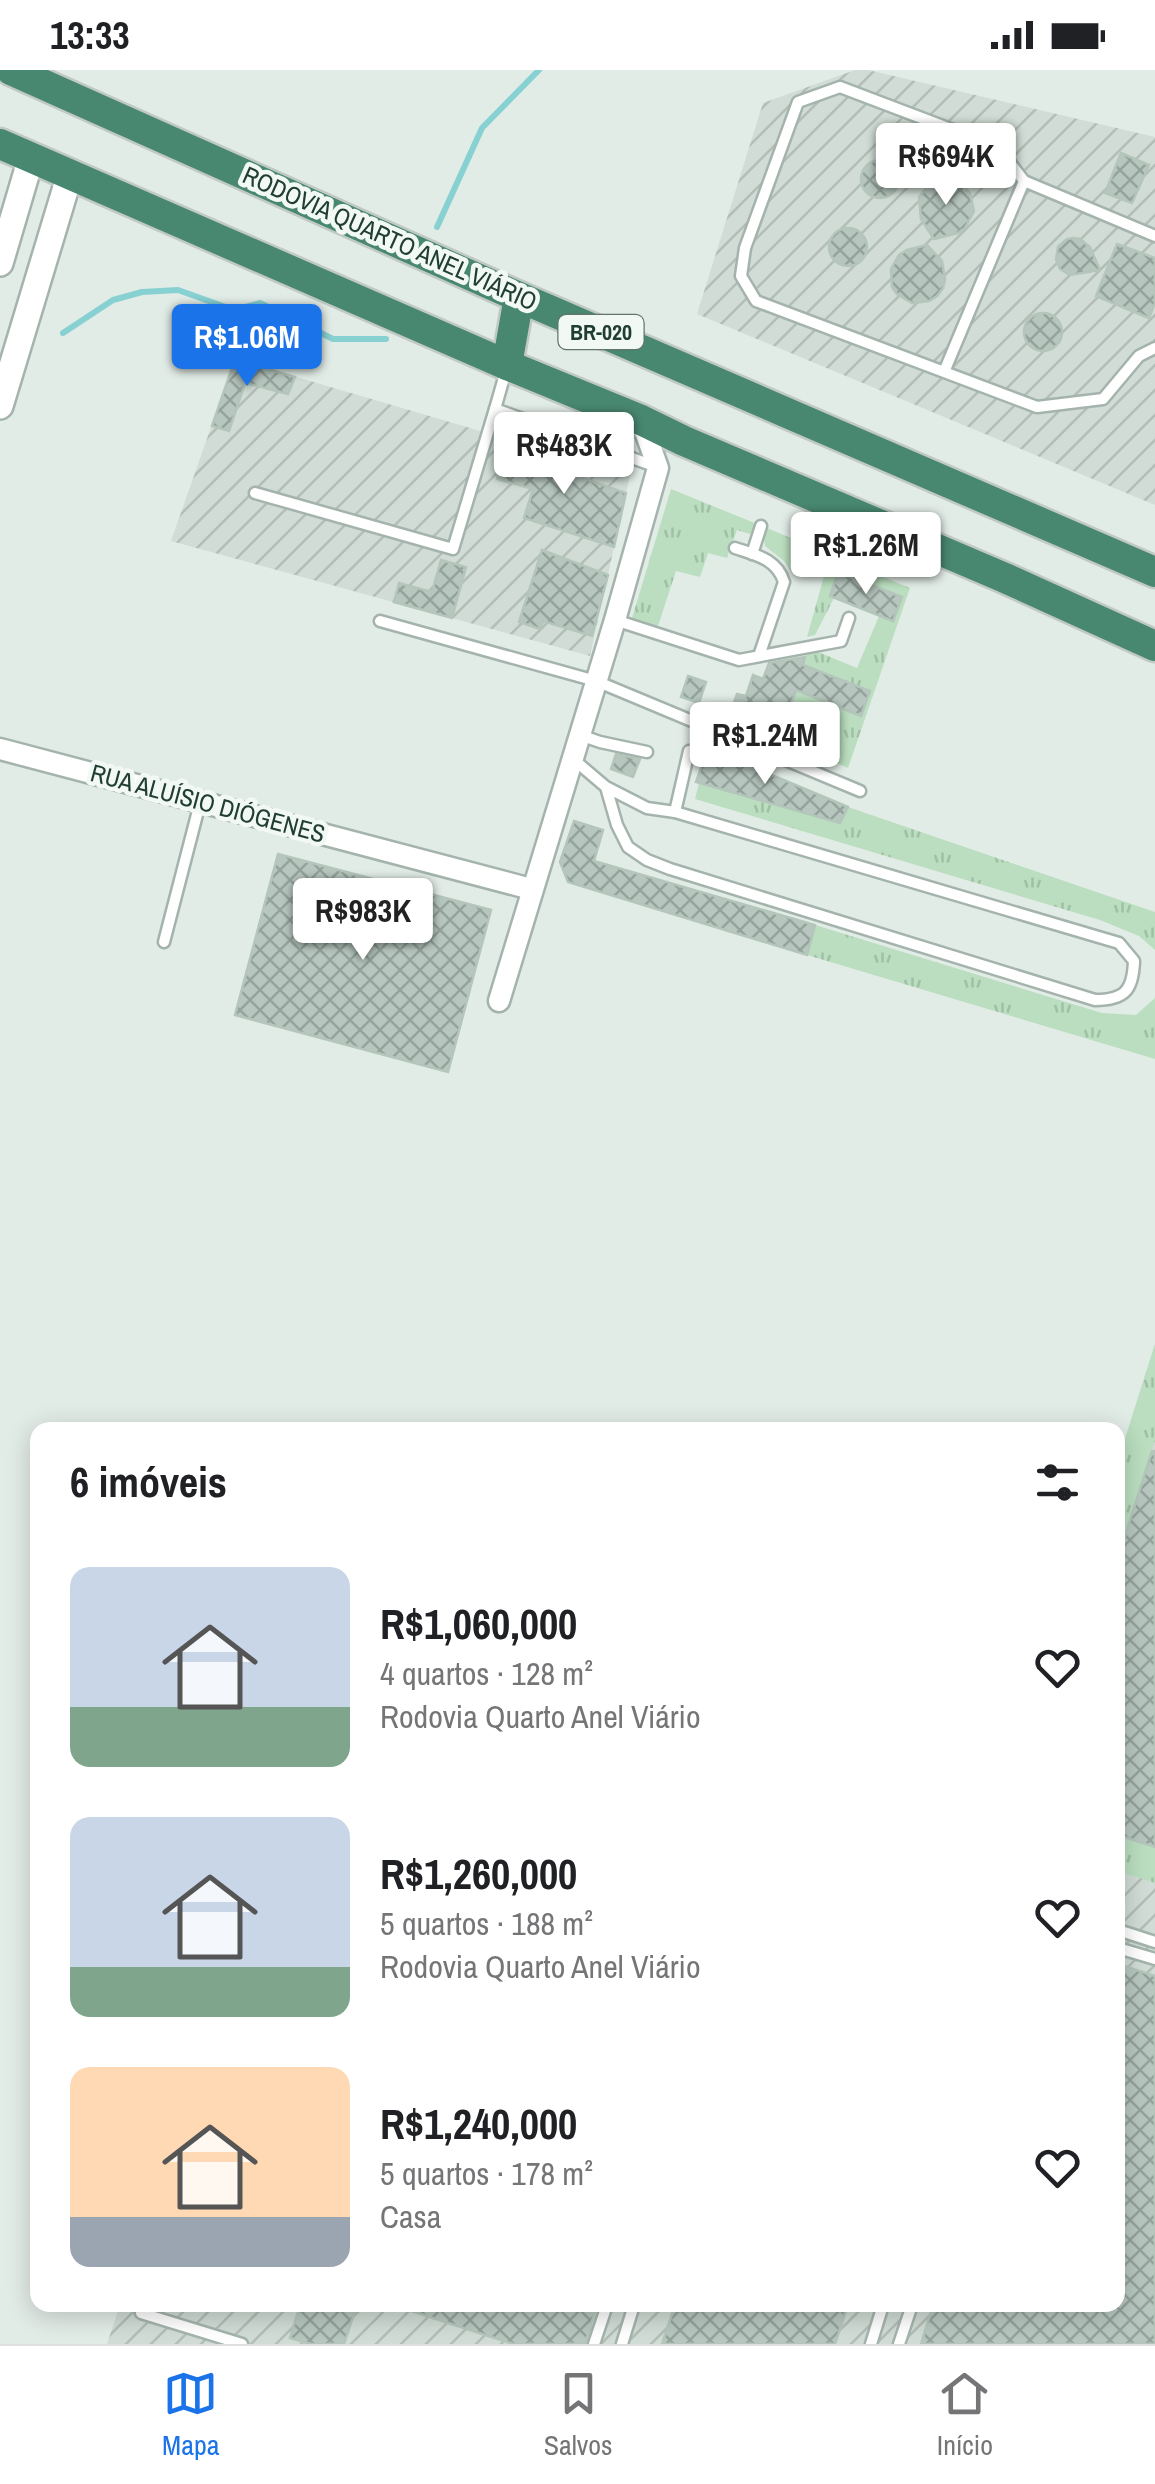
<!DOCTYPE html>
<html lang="pt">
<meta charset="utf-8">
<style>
:root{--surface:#fff;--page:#f6f6f6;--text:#202124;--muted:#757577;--line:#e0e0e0;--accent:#1a73e8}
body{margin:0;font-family:"Archivo Narrow",sans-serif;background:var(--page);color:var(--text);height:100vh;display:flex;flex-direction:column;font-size:38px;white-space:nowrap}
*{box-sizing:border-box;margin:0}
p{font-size:32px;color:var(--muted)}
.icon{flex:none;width:55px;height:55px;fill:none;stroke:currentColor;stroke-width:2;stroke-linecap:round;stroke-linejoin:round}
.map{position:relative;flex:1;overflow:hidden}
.panel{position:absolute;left:30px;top:1352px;width:1095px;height:890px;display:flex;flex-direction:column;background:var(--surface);border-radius:20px;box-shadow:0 5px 25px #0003}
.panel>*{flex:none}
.price{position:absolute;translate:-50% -85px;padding:0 22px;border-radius:10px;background:#fff;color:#222;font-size:32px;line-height:65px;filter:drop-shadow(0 2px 5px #0008)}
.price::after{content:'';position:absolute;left:50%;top:60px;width:30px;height:22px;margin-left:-15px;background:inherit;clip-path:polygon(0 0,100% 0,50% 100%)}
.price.selected{background:var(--accent);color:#fff}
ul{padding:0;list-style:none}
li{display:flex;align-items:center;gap:30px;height:250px;padding:0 40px}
li span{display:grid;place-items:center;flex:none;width:280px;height:200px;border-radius:20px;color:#555}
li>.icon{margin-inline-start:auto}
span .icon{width:120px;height:120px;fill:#fffc;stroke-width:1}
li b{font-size:42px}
h2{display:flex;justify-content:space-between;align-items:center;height:120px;padding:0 40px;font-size:42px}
.status{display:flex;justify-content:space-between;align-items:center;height:70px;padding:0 50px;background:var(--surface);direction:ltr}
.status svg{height:28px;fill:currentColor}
.menu{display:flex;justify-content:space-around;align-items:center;height:140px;border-top:2px solid var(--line);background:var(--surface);font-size:28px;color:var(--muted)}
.menu a{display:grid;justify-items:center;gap:5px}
.menu .selected{color:var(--accent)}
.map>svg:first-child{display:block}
.industrial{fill:url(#industrial-furrows)}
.grass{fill:url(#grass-tufts)}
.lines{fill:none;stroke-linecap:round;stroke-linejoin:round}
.stream{stroke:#88d1d3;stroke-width:6}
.building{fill:url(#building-cross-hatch);stroke:#b4c6bc;stroke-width:2.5}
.service-casing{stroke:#a4b4ac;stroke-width:15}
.minor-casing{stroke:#a4b4ac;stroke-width:25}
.tertiary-casing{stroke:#a4b4ac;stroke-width:30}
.trunk-casing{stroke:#c1c9c6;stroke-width:35}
.service{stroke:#fff;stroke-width:10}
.minor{stroke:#fff;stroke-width:20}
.tertiary{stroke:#fff;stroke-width:25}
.trunk{stroke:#488770;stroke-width:30}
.labels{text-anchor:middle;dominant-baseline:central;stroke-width:9;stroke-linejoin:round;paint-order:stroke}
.shield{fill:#f2f9f5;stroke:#60766c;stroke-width:2.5}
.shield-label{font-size:22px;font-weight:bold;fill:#213e32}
.street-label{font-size:25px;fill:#213e32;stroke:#f2f9f5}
</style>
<div class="status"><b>13:33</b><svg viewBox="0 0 49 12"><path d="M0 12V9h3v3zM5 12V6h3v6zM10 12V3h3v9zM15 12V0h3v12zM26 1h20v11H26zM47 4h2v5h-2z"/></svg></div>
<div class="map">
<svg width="1155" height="2274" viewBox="0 0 1155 2274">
<defs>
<pattern id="industrial-furrows" width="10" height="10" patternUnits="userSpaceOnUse" patternTransform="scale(2.5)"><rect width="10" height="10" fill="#d0dcd5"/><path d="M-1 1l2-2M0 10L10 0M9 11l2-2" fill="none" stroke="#b2beb7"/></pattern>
<pattern id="grass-tufts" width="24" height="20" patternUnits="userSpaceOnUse" patternTransform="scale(2.5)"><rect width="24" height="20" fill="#badebf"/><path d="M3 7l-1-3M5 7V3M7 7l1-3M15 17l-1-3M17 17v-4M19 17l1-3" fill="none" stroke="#a0c0a5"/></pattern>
<pattern id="building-cross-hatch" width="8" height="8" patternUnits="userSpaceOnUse" patternTransform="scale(2.5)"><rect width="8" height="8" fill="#b7c7bf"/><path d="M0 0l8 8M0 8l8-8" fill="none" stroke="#94a39c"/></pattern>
</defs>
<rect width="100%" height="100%" fill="#e2ece6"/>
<!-- industrial -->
<g class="industrial">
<polygon points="855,0 868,0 1155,67 1155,435 697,244 763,33"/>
<polygon points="235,289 630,405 590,586 171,471"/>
<polygon points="1155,1274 1155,2274 107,2274 120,2235 1118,2235 1118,1391"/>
</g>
<!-- grass -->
<g class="grass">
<polygon points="671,419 757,454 750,464 737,460 727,488 708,483 700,507 676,501 658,556 632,548"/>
<polygon points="767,458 819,480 813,494 817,496 792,503 784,491 765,476 764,467"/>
<polygon points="835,487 910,518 848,698 746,655 755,630 791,635 806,584 818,582 857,598 879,546 893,551 901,527 839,502 830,526 834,528 815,565 807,567 826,499 830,500"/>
<polygon points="699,713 840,753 848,737 1155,842 1155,880 1139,866 1100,850 695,729"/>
<polygon points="815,855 1102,943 1136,945 1155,928 1155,989 807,885"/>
<polygon points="1155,1274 1155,1370 1118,1488 1118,1391"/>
<polygon points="1118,1765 1155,1777 1155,1813 1118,1801"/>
</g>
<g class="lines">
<!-- stream -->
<g class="stream">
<polyline points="437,157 482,58 539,0"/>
<polyline points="63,263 113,230 142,222 178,220 234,240 260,233 333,269 386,269"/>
</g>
</g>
<!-- building -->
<g class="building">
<polygon points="1121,83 1149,95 1132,133 1105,123"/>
<circle cx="880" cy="109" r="19"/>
<polygon points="945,109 963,116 970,123 974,141 965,158 958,163 934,169 921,149 919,127 928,116"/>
<circle cx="848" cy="177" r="19"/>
<polygon points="1074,168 1080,169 1090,177 1100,200 1070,205 1060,199 1056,189 1058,177 1067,169"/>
<polygon points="1117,174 1155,188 1155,233 1149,248 1096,226"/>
<polygon points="927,175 942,191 945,209 943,218 937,226 929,231 912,233 897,224 892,217 891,199 899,185 907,180"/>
<circle cx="1043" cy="262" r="19"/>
<polygon points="235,289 295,307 288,324 245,313 229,361 212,356"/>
<polygon points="508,369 531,376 527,389 626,423 614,477 524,448 533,419 497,409"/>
<polygon points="542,480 608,505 592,566 543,551 540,559 519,552"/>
<polygon points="441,490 466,497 452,548 394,532 399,513 432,522"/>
<polygon points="838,502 902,527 893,551 830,526"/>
<polygon points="805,587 803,595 870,621 861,646 796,620 791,635 754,632 748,650 730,644 737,624 746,626 753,605 763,609 769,593"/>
<polygon points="688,606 706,612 699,633 681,627"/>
<polygon points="708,678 848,737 840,753 696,712"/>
<polygon points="616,684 640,689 633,707 611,699"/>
<polygon points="574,751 603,760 594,791 815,855 807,885 568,812 560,792"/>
<polygon points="278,784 491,840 448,1002 235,945"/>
<polygon points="1152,1381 1155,1381 1155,1777 1118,1765 1118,1488"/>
<polygon points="1118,1894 1155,1906 1155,2274 921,2274 933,2235 1118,2235"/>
<polygon points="300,2235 357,2235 344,2274 310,2274 290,2268"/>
<polygon points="402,2235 597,2235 585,2274 513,2274 402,2238"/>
<polygon points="675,2235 848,2235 835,2274 662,2274"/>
</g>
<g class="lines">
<!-- service casing -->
<g class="service-casing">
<g id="service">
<polyline points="1024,111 1155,166"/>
<polyline points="944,302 1024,111 998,77 840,17 798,32 745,178 741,206 756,231 1037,337 1103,329 1139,286 1155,278"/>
<polyline points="495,339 507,297"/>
<polyline points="255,423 453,479 495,339 657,397"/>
<path d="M735 478C756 485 777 489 784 512L759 586"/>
<polyline points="752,484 761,456"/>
<polyline points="615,550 739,590 841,571 849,548"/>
<polyline points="380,551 596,611 860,721"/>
<polyline points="580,665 600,672 647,682"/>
<path d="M573 689 606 717 617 755 628 777 647 790 670 799 1095 930C1125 930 1133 920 1134 891L1119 873 675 742 647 738 606 717"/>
<polyline points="675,742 689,681"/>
<polyline points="164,872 200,733"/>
<polyline points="1118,1860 1155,1872"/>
<polyline points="1118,1878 1155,1889"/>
<polyline points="144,2235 141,2243 242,2274"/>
<polyline points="594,2274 607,2235"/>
<polyline points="622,2274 634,2235"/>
<polyline points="871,2274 883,2235"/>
<polyline points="899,2274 912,2235"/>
</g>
</g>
<!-- minor casing -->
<g class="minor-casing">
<g id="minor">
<polyline points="0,679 531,819"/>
<polyline points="499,931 615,550 658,398 641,350"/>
</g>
</g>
<!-- tertiary casing -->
<g class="tertiary-casing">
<g id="tertiary">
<polyline points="0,193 31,88"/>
<polyline points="0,336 70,104"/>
</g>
</g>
<!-- trunk casing -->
<g class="trunk-casing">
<g id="trunk">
<polyline points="11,0 519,227 1155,502"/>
<polyline points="0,74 507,295 641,350 684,371 1005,508 1155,576"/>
<polyline points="507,295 519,227"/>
</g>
</g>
<!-- service -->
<use href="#service" class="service"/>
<!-- minor -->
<use href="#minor" class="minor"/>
<!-- tertiary -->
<use href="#tertiary" class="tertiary"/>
<!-- trunk -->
<use href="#trunk" class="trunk"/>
</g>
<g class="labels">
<!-- shield labels -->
<rect class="shield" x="558.5" y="245" width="85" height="34" rx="8"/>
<g class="shield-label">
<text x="601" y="262">BR-020</text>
</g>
<!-- street labels -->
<g class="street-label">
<text transform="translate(390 168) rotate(24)">RODOVIA QUARTO ANEL VIÁRIO</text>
<text transform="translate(208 733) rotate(15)">RUA ALUÍSIO DIÓGENES</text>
</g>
</g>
</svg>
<b class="price" style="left:946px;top:138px">R$694K</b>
<b class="price selected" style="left:247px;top:319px">R$1.06M</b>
<b class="price" style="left:564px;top:427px">R$483K</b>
<b class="price" style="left:866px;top:527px">R$1.26M</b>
<b class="price" style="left:765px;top:717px">R$1.24M</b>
<b class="price" style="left:363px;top:893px">R$983K</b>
<section class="panel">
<h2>6 imóveis<svg class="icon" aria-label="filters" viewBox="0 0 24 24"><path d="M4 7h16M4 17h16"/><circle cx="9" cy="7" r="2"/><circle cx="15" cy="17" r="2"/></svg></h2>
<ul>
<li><span style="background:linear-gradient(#c9d6e8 70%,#7fa58c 0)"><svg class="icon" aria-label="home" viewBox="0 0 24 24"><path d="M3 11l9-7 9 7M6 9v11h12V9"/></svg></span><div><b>R$1,060,000</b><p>4 quartos · 128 m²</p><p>Rodovia Quarto Anel Viário</p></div><svg class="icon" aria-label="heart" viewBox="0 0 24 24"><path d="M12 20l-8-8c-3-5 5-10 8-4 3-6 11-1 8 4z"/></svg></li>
<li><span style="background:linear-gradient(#c9d6e8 75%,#7fa58c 0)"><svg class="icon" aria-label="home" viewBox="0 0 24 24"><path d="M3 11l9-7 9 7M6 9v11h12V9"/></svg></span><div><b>R$1,260,000</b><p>5 quartos · 188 m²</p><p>Rodovia Quarto Anel Viário</p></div><svg class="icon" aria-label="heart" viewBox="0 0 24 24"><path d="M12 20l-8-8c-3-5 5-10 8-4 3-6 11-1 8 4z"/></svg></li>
<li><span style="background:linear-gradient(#ffd9b3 75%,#9aa5b1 0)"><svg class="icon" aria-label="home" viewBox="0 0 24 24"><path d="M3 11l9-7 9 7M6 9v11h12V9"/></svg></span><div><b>R$1,240,000</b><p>5 quartos · 178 m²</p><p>Casa</p></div><svg class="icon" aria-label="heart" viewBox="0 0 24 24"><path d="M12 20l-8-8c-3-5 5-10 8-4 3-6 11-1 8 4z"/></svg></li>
</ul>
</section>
</div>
<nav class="menu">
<a class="selected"><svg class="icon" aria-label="map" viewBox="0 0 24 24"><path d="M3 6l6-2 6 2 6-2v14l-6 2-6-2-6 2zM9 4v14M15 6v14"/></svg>Mapa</a>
<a><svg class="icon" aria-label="saved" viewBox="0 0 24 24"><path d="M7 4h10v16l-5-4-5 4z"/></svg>Salvos</a>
<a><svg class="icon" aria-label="home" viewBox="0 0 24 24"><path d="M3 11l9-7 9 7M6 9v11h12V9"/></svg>Início</a>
</nav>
